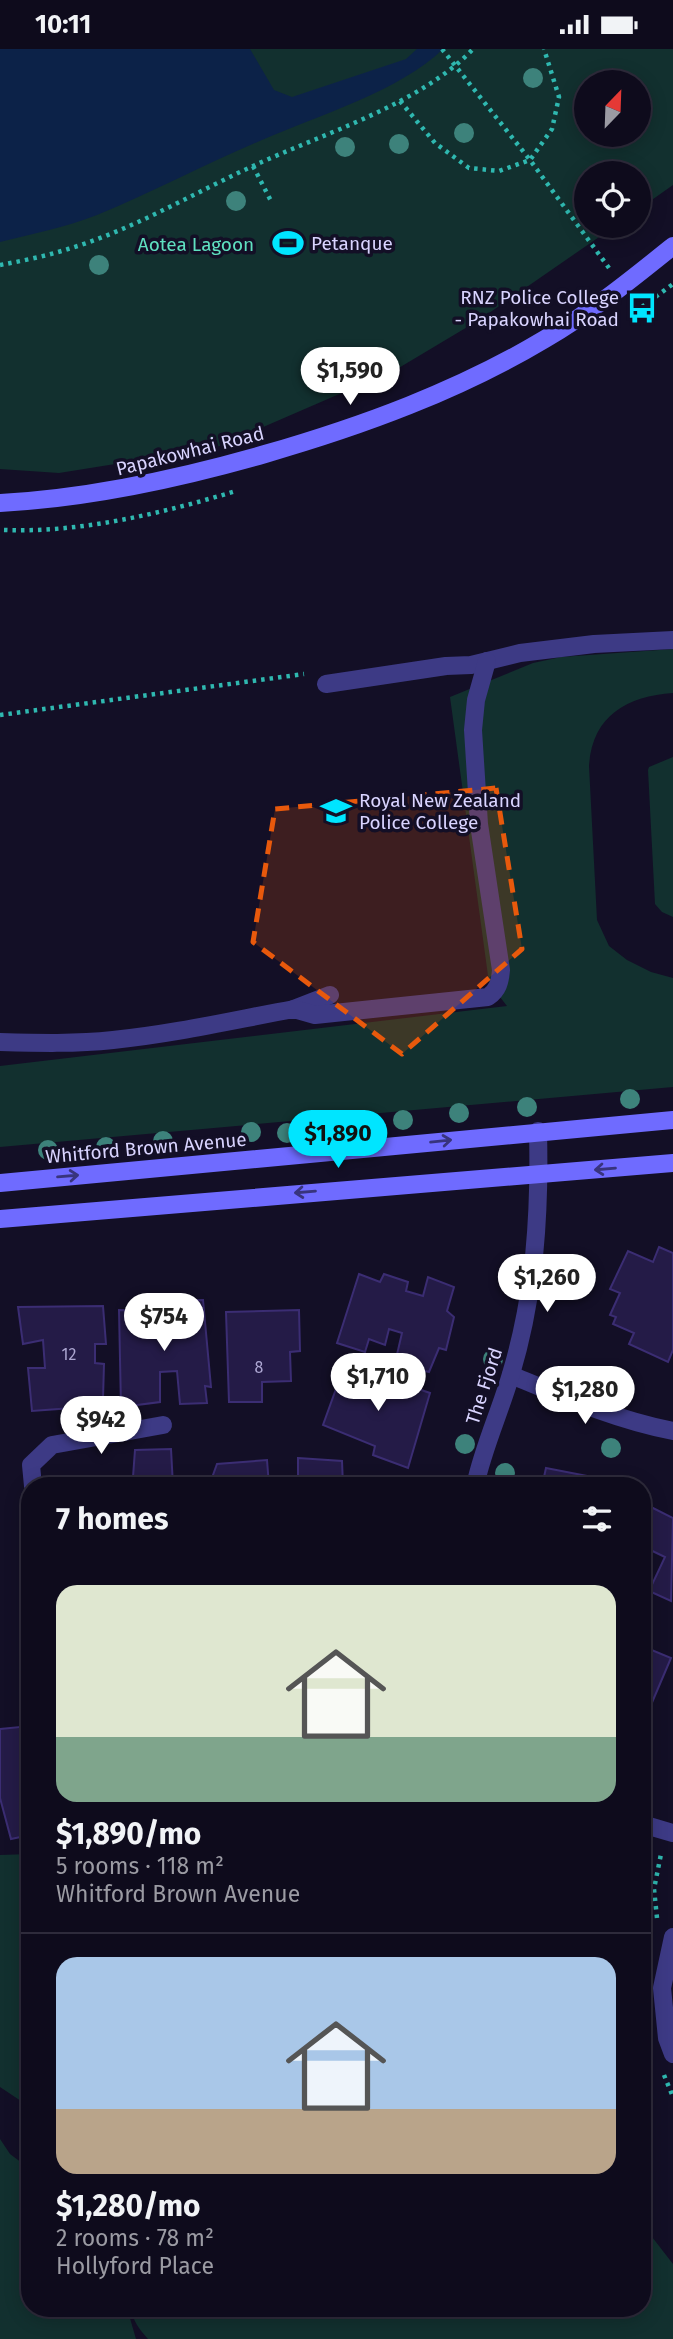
<!DOCTYPE html>
<meta charset="utf-8">
<style>
:root{--surface:#0e0b1c;--page:#1c1929;--text:#f1f3f6;--muted:#9b9ba3;--line:#2e2b3b;--accent:#00e5ff}
body{margin:0;font-family:"Fira Sans",sans-serif;background:var(--page);color:var(--text);height:100vh;display:flex;flex-direction:column;font-size:26px;white-space:nowrap}
*{box-sizing:border-box;margin:0}
p{font-size:23px;color:var(--muted)}
.icon{flex:none;width:38px;height:38px;fill:none;stroke:currentColor;stroke-width:2;stroke-linecap:round;stroke-linejoin:round}
.map{position:relative;flex:1;overflow:hidden}
.details{position:absolute;left:21px;top:1428px;width:630px;height:840px;display:flex;flex-direction:column;background:var(--surface);border-radius:28px;box-shadow:0 4px 18px #0003,0 0 0 2px var(--line)}
.details>*{flex:none}
.needle{width:46px;rotate:23deg}
.controls{position:absolute;left:574px;top:21px;display:grid;gap:14px}
.controls a{display:grid;place-items:center;width:77px;height:77px;border-radius:50%;background:var(--surface);box-shadow:0 4px 18px #0003,0 0 0 2px var(--line);font-size:35px}
.price{position:absolute;translate:-50% -60px;padding:0 16px;border-radius:24px;background:#fff;color:#222;font-size:23px;line-height:46px;filter:drop-shadow(0 2px 4px #0008)}
.price::after{content:'';position:absolute;left:50%;top:42px;width:21px;height:16px;margin-left:-10px;background:inherit;clip-path:polygon(0 0,100% 0,50% 100%)}
.price.on{background:var(--accent);color:#111}
ul{padding:0;list-style:none}
li{display:grid;align-content:center;gap:14px;height:371px;padding:0 35px}
li+li{border-top:2px solid var(--line)}
li span{display:grid;place-items:center;height:217px;border-radius:21px;color:#555}
li>.icon{margin-inline-start:auto}
span .icon{width:126px;height:126px;fill:#fffc;stroke-width:1}
li b{font-size:30px}
h2{display:flex;justify-content:space-between;align-items:center;height:84px;padding:0 35px;font-size:30px}
.status{display:flex;justify-content:space-between;align-items:center;height:49px;padding:0 35px;background:var(--surface);direction:ltr}
.status svg{height:19px;fill:currentColor}
.map>svg:first-child{display:block}
.green{fill:#12302f;fill-rule:evenodd}
.water{fill:#0c2248}
.building{fill:#241b47;stroke:#3b2d73;stroke-width:2}
.lines{fill:none;stroke-linecap:round;stroke-linejoin:round}
.path{stroke:#2fb8b0;stroke-width:4.5;stroke-dasharray:3.5 5;stroke-linecap:butt}
.lane{stroke:#3d3a85;stroke-width:18}
.street{stroke:#3d3a85;stroke-width:18}
.secondary{stroke:#6f6bff;stroke-width:18}
.tree{fill:#3d827b}
.oneway{stroke:#38347d}
.marked{fill:#e8590c;fill-opacity:0.2;stroke:#e8590c;stroke-width:5;stroke-dasharray:14 9;stroke-linejoin:round}
.labels{text-anchor:middle;dominant-baseline:central;stroke-width:7;stroke-linejoin:round;paint-order:stroke}
.number-label{font-size:16px;fill:#aca6d1}
.poi-label{font-size:19px;fill:#d9d4ff;stroke:#130f26;text-anchor:start}
.park-label{font-size:19px;fill:#5fe0c0;stroke:#130f26}
.street-label{font-size:19px;fill:#d9d4ff;stroke:#130f26}
</style>
<div class="status"><b>10:11</b><svg viewBox="0 0 49 12"><path d="M0 12V9h3v3zM5 12V6h3v6zM10 12V3h3v9zM15 12V0h3v12zM26 1h20v11H26zM47 4h2v5h-2z"/></svg></div>
<div class="map">
<svg width="673" height="2290" viewBox="0 0 673 2290">
<rect width="100%" height="100%" fill="#130f26"/>
<!-- green -->
<g class="green">
<path d="M0 0H673V136L639 160V124H586V177H615L479 271 397 320 215 399 59 424 0 420ZM586 33H639V86H586Z"/>
<path d="M673 600V644C627 647 592 667 589 717L597 871 609 897 627 911 651 923 673 929V1038L0 1098V1017L507 957 489 934 450 648 533 614 561 608Z"/>
<polygon points="673,708 673,868 662,863 655,855 648,721 649,718"/>
<polygon points="30,1805 30,2058 0,2038 0,1806"/>
<polygon points="0,2090 10,2105 30,2120 30,2259 127,2259 136,2290 0,2290"/>
<path d="M642 2175 673 2215V2290H148C139 2280 133 2272 131 2259H642Z"/>
</g>
<!-- water -->
<path class="water" d="M0 0H250L274 41 292 48 406 10 417 0H443C400 42 317 67 262 91 207 114 153 143 97 166 66 178 33 185 0 193Z"/>
<!-- building -->
<g class="building">
<polygon points="659,1198 673,1204 673,1301 668,1313 629,1295 634,1284 613,1275 616,1268 610,1266 620,1244 610,1240 628,1202 653,1213"/>
<polygon points="359,1225 380,1233 384,1225 408,1233 406,1242 423,1247 428,1228 454,1238 447,1262 454,1268 446,1301 439,1299 429,1323 395,1314 402,1284 389,1280 385,1296 369,1290 365,1303 337,1294"/>
<polygon points="203,1251 211,1338 205,1337 207,1354 180,1355 177,1322 160,1323 160,1353 121,1358 119,1261 153,1262 153,1273 169,1274 165,1252"/>
<polygon points="103,1257 106,1295 95,1295 95,1314 104,1315 103,1350 71,1354 72,1359 32,1362 28,1319 45,1319 43,1291 23,1295 18,1258"/>
<polygon points="299,1261 300,1302 290,1303 291,1332 262,1333 262,1353 229,1353 226,1263"/>
<polygon points="345,1315 430,1344 408,1419 373,1406 375,1397 323,1376"/>
<polygon points="171,1400 173,1437 108,1437 108,1429 133,1428 135,1401"/>
<polygon points="298,1409 342,1412 343,1437 298,1437"/>
<polygon points="267,1411 269,1437 209,1437 217,1415"/>
<polygon points="546,1419 608,1431 607,1437 542,1437"/>
<polygon points="647,1456 673,1469 671,1552 649,1542 665,1508 642,1497 642,1466"/>
<polygon points="642,1597 671,1609 642,1677"/>
<polygon points="30,1677 30,1786 11,1790 0,1749 0,1680"/>
</g>
<g class="lines">
<!-- path -->
<g class="path">
<polyline points="442,0 530,111 609,219"/>
<polyline points="400,52 435,94 469,119 499,122 530,111 552,80 559,48 544,0"/>
<polyline points="253,117 271,152"/>
<path d="M0 216C22 212 46 207 68 200 132 181 192 145 253 117 322 85 421 55 473 0"/>
<polyline points="635,263 673,235"/>
<path d="M4 481C81 484 163 464 236 442"/>
<polyline points="0,666 304,625"/>
<polyline points="657,1869 654,1840 661,1805"/>
<polyline points="664,2026 673,2048"/>
</g>
<!-- lane -->
<g class="lane">
<polyline points="326,635 446,617 471,616 520,604 594,595 673,591"/>
<polyline points="294,960 330,946"/>
<path d="M0 993C38 994 76 995 113 991 174 985 234 971 294 960L315 966 488 948C498 941 500 933 501 921L479 775 473 681 476 651 487 612"/>
</g>
<!-- street -->
<g class="street">
<path d="M511 1326C564 1348 616 1371 673 1382"/>
<polyline points="33,1437 31,1416 52,1396 163,1376"/>
<path d="M475 1437C483 1399 500 1363 511 1325 535 1245 540 1165 538 1082"/>
<polyline points="642,1775 673,1784"/>
<polyline points="673,1888 662,1939 667,1989 673,2005"/>
</g>
<!-- secondary -->
<g class="secondary">
<path d="M0 454C91 449 178 430 265 405 362 377 458 342 545 290 590 264 632 230 673 197"/>
<polyline points="0,1134 673,1071"/>
<polyline points="0,1170 673,1114"/>
</g>
</g>
<!-- trees -->
<g class="tree">
<circle cx="533" cy="29" r="10"/>
<circle cx="464" cy="84" r="10"/>
<circle cx="399" cy="95" r="10"/>
<circle cx="345" cy="98" r="10"/>
<circle cx="236" cy="152" r="10"/>
<circle cx="99" cy="216" r="10"/>
<circle cx="630" cy="1050" r="10"/>
<circle cx="527" cy="1058" r="10"/>
<circle cx="459" cy="1064" r="10"/>
<circle cx="403" cy="1071" r="10"/>
<circle cx="251" cy="1083" r="10"/>
<circle cx="287" cy="1084" r="10"/>
<circle cx="163" cy="1092" r="10"/>
<circle cx="106" cy="1098" r="10"/>
<circle cx="48" cy="1101" r="10"/>
<circle cx="493" cy="1310" r="10"/>
<circle cx="465" cy="1395" r="10"/>
<circle cx="611" cy="1399" r="10"/>
<circle cx="505" cy="1424" r="10"/>
</g>
<!-- one-way arrows -->
<defs><path id="oneway-shaft" d="M-6 0H5M1.5-3L5.5 0L1.5 3" fill="none" stroke-width="1.6" stroke-linecap="round" stroke-linejoin="round" transform="scale(1.75)"/></defs>
<g class="oneway">
<use href="#oneway-shaft" transform="translate(441 1092) rotate(-6)"/>
<use href="#oneway-shaft" transform="translate(605 1120) rotate(175)"/>
<use href="#oneway-shaft" transform="translate(68 1127) rotate(-5)"/>
<use href="#oneway-shaft" transform="translate(305 1143) rotate(175)"/>
</g>
<!-- marked area -->
<path class="marked" d="M496 739 522 900 402 1005 253 893 275 760Z"/>
<!-- icons -->
<defs>
<g id="stadium-bare" transform="scale(2.415)"><path d="M0-5a6.5 5 0 1 0 0 10a6.5 5 0 1 0 0-10ZM-3.5-1.8h7v3.6h-7Z" fill="#00e5ff" stroke="#130f26" stroke-width="2.5" paint-order="stroke"/></g>
<g id="bus-bare" transform="scale(2.415)"><path d="M-5-6H5V4H4V6H2V4H-2V6H-4V4H-5ZM-3.5-4V0h7V-4ZM-3.5 1.2v1.5H-2V1.2ZM2 1.2v1.5H3.5V1.2Z" fill="#00e5ff" stroke="#130f26" stroke-width="2.5" paint-order="stroke"/></g>
<g id="university-bare" transform="scale(2.415)"><path d="M0-5L7-2L0 1L-7-2ZM-4 1L0 2.5L4 1V4Q0 6-4 4Z" fill="#00e5ff" stroke="#130f26" stroke-width="2.5" paint-order="stroke"/></g>
</defs>
<g fill-rule="evenodd">
<use href="#stadium-bare" x="288" y="194"/>
<use href="#bus-bare" x="642" y="259"/>
<use href="#university-bare" x="336" y="762"/>
</g>
<g class="labels">
<!-- number labels -->
<g class="number-label">
<text x="69" y="1305">12</text>
<text x="259" y="1318">8</text>
</g>
<!-- poi labels -->
<g class="poi-label">
<text x="311" y="194">Petanque</text>
<text x="619" y="248" text-anchor="end">RNZ Police College<tspan x="619" dy="22">- Papakowhai Road</tspan></text>
<text x="359" y="751">Royal New Zealand<tspan x="359" dy="22">Police College</tspan></text>
</g>
<!-- park labels -->
<g class="park-label">
<text x="196" y="195">Aotea Lagoon</text>
</g>
<!-- street labels -->
<g class="street-label">
<text transform="translate(190 402) rotate(-14)">Papakowhai Road</text>
<text transform="translate(146 1099) rotate(-5)">Whitford Brown Avenue</text>
<text transform="translate(484 1337) rotate(-72)">The Fjord</text>
</g>
</g>
</svg>
<div class="controls">
<a><svg class="needle" viewBox="-14 -14 28 28"><path d="M0-13l5 13h-10z" fill="#e53935"/><path d="M0 13l5-13h-10z" fill="#9b9ba3"/></svg></a>
<a><svg class="icon" aria-label="locate" viewBox="0 0 24 24"><circle cx="12" cy="12" r="6"/><path d="M12 2v4M12 18v4M2 12h4M18 12h4"/></svg></a>
</div>
<b class="price" style="left:350px;top:358px">$1,590</b>
<b class="price on" style="left:338px;top:1121px">$1,890</b>
<b class="price" style="left:547px;top:1265px">$1,260</b>
<b class="price" style="left:164px;top:1304px">$754</b>
<b class="price" style="left:378px;top:1364px">$1,710</b>
<b class="price" style="left:585px;top:1377px">$1,280</b>
<b class="price" style="left:101px;top:1407px">$942</b>
<section class="details">
<h2>7 homes<svg class="icon" aria-label="filters" viewBox="0 0 24 24"><path d="M4 7h16M4 17h16"/><circle cx="9" cy="7" r="2"/><circle cx="15" cy="17" r="2"/></svg></h2>
<ul>
<li><span style="background:linear-gradient(#dfe7d0 70%,#7fa58c 0)"><svg class="icon" aria-label="home" viewBox="0 0 24 24"><path d="M3 11l9-7 9 7M6 9v11h12V9"/></svg></span><div><b>$1,890/mo</b><p>5 rooms · 118 m²</p><p>Whitford Brown Avenue</p></div></li>
<li><span style="background:linear-gradient(#a9c7e8 70%,#b9a48a 0)"><svg class="icon" aria-label="home" viewBox="0 0 24 24"><path d="M3 11l9-7 9 7M6 9v11h12V9"/></svg></span><div><b>$1,280/mo</b><p>2 rooms · 78 m²</p><p>Hollyford Place</p></div></li>
</ul>
</section>
</div>
